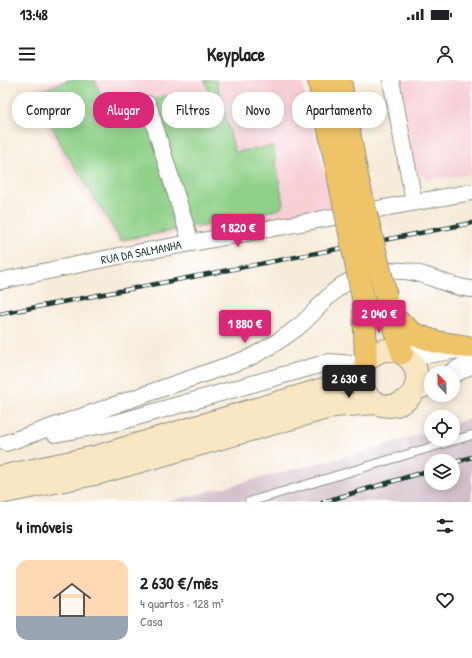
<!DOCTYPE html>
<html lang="pt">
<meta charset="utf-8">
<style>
:root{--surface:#fff;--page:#f6f6f6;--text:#202124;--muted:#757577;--line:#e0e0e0;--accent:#db2777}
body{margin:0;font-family:"Patrick Hand",sans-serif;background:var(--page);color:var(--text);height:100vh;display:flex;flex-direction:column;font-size:15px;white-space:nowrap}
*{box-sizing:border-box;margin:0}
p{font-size:13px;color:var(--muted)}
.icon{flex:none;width:22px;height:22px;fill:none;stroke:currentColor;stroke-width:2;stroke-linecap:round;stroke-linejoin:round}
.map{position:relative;height:422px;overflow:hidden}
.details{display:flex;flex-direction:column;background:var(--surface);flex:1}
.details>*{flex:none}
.hud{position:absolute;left:12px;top:12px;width:448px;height:36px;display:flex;gap:8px}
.needle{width:26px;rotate:337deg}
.controls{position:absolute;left:424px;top:286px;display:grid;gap:8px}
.controls a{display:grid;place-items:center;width:36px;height:36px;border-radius:50%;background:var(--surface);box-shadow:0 2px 10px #0003;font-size:20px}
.price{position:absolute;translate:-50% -34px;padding:0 9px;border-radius:4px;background:var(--accent);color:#fff;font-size:13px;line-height:26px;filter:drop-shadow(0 1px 2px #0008)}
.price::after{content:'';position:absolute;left:50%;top:24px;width:12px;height:9px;margin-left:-6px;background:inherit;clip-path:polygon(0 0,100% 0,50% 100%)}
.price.active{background:#222;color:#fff}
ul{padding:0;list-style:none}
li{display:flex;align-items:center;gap:12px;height:100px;padding:0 16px}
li+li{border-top:1px solid var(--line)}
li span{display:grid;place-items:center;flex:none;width:112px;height:80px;border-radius:12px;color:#555}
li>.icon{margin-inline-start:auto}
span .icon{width:48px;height:48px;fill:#fffc;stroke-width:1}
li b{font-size:17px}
h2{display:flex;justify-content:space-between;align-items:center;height:48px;padding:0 16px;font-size:17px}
.pill{padding:0 14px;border-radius:16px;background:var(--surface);box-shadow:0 2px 10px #0003;font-size:14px;line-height:36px}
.pill.active{background:var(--accent);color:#fff}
.status{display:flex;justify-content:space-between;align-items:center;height:28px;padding:0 20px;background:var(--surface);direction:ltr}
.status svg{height:11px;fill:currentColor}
header{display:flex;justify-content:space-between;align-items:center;height:52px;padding:0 16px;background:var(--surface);font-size:18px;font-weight:800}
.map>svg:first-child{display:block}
.built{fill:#f7cfd5}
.industrial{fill:#d2bdc8;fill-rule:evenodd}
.green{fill:#90d189;stroke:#58875e}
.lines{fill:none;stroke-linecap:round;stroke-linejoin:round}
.service-casing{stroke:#8b9486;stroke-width:10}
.minor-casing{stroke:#8b9486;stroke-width:18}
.tertiary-casing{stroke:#8b9486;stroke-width:22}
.secondary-casing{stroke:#8b9486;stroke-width:24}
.motorway-casing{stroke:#8b9486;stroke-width:24}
.service{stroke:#fff;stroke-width:8}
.minor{stroke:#fff;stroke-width:16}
.tertiary{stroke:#fff;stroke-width:20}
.secondary{stroke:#f9e7c3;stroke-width:22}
.motorway{stroke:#efc469;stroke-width:22}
.rail-casing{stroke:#1f3d34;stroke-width:4.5}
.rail{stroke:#fff;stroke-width:3;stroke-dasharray:9;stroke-linecap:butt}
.motorway-bridge-casing{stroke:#8b9486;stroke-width:24;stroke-linecap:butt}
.motorway-bridge{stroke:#efc469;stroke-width:22}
.labels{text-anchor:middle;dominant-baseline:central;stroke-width:4;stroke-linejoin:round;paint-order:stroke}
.street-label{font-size:12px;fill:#1f3d34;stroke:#fff}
</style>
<div class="status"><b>13:48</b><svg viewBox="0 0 49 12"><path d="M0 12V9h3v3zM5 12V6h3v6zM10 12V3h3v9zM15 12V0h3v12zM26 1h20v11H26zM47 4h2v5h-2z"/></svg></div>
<header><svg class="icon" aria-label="menu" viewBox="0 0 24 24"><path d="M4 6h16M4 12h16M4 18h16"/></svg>Keyplace<svg class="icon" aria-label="person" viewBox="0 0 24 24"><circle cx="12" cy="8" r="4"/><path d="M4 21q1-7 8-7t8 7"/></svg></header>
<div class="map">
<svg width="472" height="422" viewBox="0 0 472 422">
<rect width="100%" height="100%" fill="#fff"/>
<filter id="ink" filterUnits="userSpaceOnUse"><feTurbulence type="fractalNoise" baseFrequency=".025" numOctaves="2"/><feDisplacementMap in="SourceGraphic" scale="8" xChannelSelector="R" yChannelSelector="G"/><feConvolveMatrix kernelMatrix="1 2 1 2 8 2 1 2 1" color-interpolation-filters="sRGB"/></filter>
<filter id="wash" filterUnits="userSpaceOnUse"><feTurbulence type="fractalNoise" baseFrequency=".012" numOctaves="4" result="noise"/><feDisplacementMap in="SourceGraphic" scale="16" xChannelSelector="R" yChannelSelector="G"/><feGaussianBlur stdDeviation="0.9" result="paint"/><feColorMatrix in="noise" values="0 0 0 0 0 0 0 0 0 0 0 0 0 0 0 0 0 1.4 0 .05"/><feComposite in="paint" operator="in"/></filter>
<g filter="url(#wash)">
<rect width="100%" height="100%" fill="#f7ebd9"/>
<!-- built -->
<g class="built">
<polygon points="56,0 301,0 333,128 119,163 84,115 64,82 28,11"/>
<polygon points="401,0 472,0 472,94 428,100 413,88"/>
</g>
<!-- industrial -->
<path class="industrial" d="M472 338V422H167L362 372 431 351V359H453V344ZM431 381H453V403H431Z"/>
<!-- green -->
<polygon class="green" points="68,0 88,0 89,2 95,0 110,38 166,15 173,33 211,20 205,0 216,0 235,72 273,66 283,124 280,129 198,147 192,144 181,149 121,160 64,70 35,14"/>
</g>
<g filter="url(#ink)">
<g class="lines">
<!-- service casing -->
<g class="service-casing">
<polyline id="service" points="249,422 472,355"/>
</g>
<!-- minor casing -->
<g class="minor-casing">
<g id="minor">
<polyline points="391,0 414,122"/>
<polyline points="148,24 191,163"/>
<polyline points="0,201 119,176 472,112"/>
<polyline points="55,354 119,342 329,282 364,285"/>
<path d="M6 363 249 278C266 269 283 259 298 247 312 236 323 220 337 209 354 195 383 190 404 191 427 192 448 208 472 209"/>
</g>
</g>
<!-- tertiary casing -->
<g class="tertiary-casing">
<g id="tertiary">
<polyline points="407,276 458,268"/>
<polyline points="453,293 472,283"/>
<polyline points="414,311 431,304"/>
</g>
</g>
<!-- secondary casing -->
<g class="secondary-casing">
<g id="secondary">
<circle cx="389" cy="298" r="28"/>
<polyline points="0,397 95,377 327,308 361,294"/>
<polyline points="0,413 99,393 334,326 376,323"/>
</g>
</g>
<!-- motorway casing -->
<g class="motorway-casing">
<g id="motorway">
<polyline points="319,0 340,103"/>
<polyline points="340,0 357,97"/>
<polyline points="364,223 366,281"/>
<polyline points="390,234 402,273"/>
<polyline points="390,235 414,254 436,262 468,267"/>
</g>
</g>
<!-- service -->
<use href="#service" class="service"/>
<!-- minor -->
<use href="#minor" class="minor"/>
<!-- tertiary -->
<use href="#tertiary" class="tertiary"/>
<!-- secondary -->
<use href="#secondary" class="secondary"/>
<!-- motorway -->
<use href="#motorway" class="motorway"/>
<!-- rail casing -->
<g class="rail-casing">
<g id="rail">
<polyline points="0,234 472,143"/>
<polyline points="453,383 472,377"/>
<polyline points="323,422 431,390"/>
</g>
</g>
<!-- rail -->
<use href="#rail" class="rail"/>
<!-- motorway-bridge casing -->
<g class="motorway-bridge-casing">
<g id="motorway-bridge">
<polyline points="357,97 386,216"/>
<polyline points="340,103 364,223"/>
</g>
</g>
<!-- motorway-bridge -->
<use href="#motorway-bridge" class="motorway-bridge"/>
</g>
</g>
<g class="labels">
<!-- street labels -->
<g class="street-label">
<text transform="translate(141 172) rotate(-11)">RUA DA SALMANHA</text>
</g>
</g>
</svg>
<div class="controls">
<a><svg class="needle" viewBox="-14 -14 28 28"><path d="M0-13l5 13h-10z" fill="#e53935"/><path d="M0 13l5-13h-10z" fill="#757577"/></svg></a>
<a><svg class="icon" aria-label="locate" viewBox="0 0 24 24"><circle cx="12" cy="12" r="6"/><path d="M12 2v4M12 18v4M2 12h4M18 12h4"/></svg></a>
<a><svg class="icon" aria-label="layers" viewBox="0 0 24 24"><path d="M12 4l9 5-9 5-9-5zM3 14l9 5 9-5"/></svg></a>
</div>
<b class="price" style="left:238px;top:168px">1 820 €</b>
<b class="price" style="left:379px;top:254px">2 040 €</b>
<b class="price" style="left:245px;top:264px">1 880 €</b>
<b class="price active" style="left:349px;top:319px">2 630 €</b>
<div class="hud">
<a class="pill">Comprar</a>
<a class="pill active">Alugar</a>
<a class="pill">Filtros</a>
<a class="pill">Novo</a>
<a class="pill">Apartamento</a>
</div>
</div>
<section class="details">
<h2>4 imóveis<svg class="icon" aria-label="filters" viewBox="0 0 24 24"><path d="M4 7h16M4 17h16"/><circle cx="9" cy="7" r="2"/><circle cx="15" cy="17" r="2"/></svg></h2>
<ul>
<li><span style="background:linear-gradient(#ffd9b3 70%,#9aa5b1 0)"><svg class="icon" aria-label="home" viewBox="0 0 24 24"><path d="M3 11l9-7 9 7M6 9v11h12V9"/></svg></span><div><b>2 630 €/mês</b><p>4 quartos · 128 m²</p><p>Casa</p></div><svg class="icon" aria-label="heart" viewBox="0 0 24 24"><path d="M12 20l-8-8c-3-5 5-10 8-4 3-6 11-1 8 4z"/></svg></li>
</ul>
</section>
